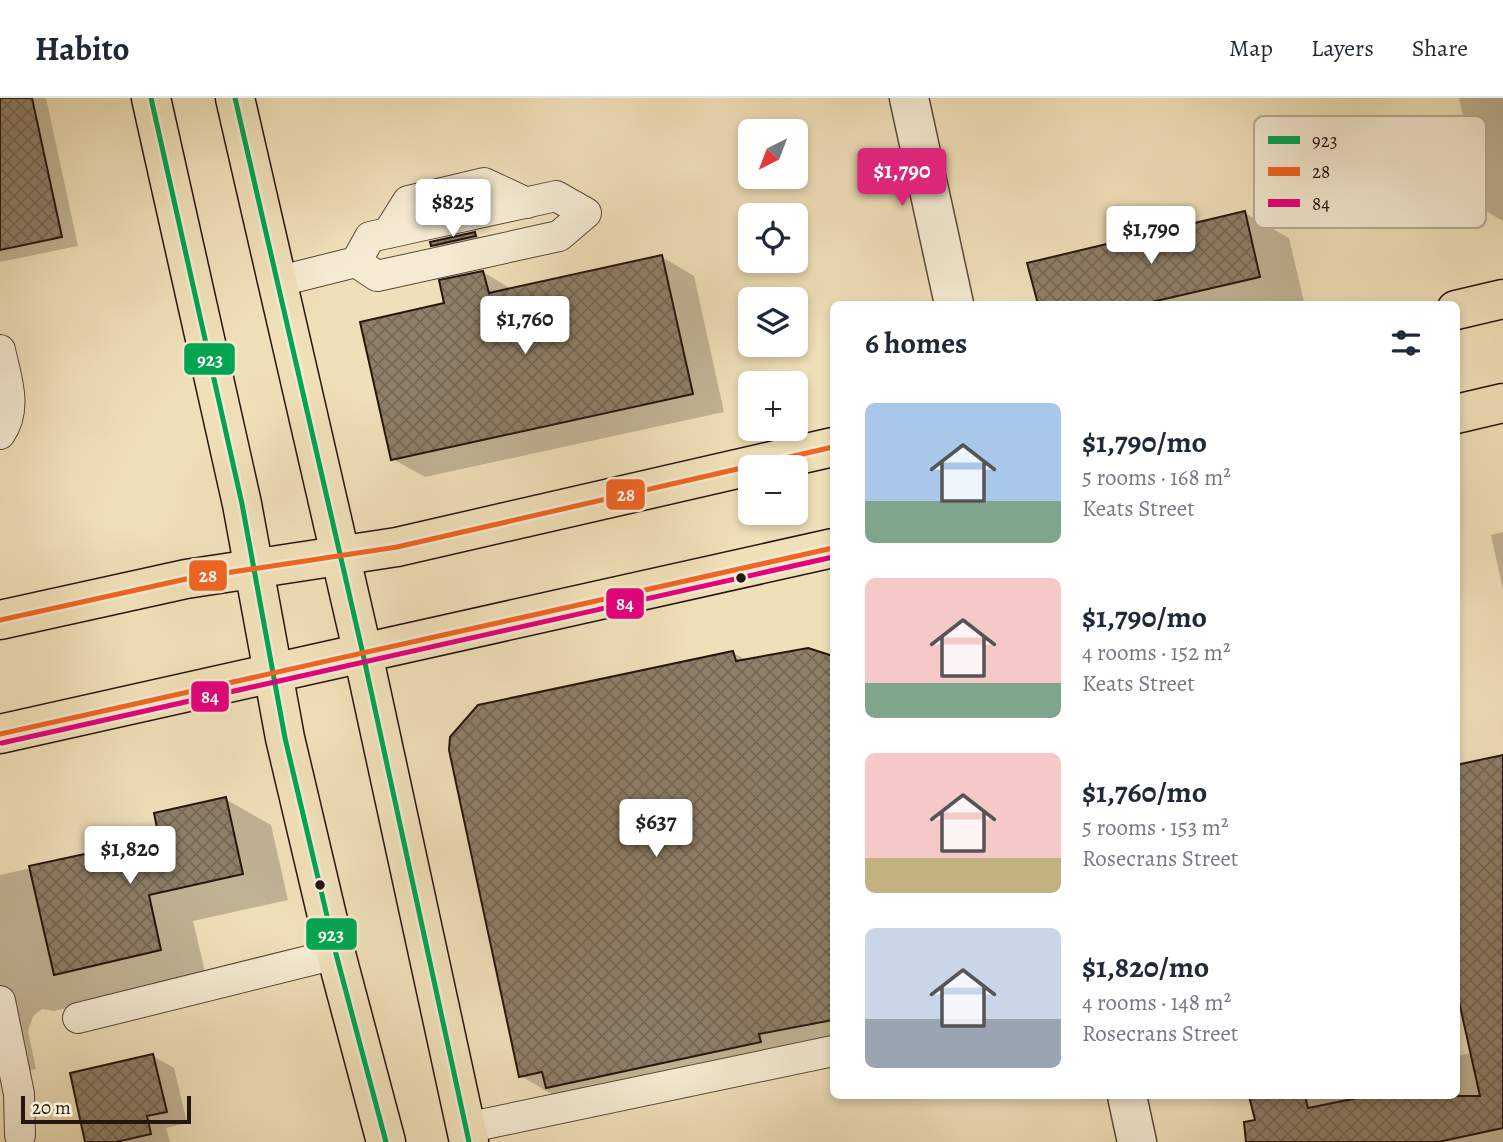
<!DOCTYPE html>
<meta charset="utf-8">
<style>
:root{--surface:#fff;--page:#f2f2f3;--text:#1f2937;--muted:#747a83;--line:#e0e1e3;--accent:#db2777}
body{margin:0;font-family:Alegreya,serif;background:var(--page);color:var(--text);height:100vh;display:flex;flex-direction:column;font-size:26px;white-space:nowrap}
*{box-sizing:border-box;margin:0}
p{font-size:23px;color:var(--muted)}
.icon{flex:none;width:38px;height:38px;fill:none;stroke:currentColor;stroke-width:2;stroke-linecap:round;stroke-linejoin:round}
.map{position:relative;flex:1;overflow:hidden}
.side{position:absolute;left:830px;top:203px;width:630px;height:798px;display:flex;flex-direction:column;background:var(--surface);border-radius:10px;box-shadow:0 4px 10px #0003}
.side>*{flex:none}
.needle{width:46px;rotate:222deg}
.fabs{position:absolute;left:738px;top:21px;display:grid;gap:14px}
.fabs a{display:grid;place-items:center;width:70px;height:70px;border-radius:10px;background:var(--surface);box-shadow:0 4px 10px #0003;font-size:35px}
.scale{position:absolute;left:21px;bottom:18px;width:170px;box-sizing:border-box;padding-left:7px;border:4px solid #251611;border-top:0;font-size:19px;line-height:24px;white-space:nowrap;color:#251611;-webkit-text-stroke:5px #f5ebd2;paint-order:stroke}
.price{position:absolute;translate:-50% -60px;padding:0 16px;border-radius:7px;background:#fff;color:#222;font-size:23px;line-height:46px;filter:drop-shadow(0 2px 4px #0008)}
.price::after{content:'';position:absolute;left:50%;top:42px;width:21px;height:16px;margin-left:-10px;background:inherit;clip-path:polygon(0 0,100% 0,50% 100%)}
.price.current{background:var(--accent);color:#fff}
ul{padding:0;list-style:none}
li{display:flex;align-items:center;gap:21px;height:175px;padding:0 35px}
li span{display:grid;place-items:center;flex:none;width:196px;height:140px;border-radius:10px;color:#555}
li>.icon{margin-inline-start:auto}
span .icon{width:84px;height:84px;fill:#fffc;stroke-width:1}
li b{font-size:30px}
h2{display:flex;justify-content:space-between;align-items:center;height:84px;padding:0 35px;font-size:30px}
header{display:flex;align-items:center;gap:42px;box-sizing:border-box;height:98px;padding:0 35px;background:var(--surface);border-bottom:2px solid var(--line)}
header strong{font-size:33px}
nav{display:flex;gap:38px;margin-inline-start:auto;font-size:24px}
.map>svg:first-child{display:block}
.shadow{fill:#0003}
.building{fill:url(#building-cross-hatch);stroke:#251611;stroke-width:2}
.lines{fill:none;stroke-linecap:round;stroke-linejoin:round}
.service-casing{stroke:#58483b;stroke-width:32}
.minor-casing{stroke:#58483b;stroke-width:41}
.primary-casing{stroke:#251611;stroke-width:41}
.service{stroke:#f5ebd2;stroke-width:30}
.minor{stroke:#f5ebd2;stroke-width:38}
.primary{stroke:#f0e0b9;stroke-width:38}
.bus-1-casing{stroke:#f5ebd2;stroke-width:10}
.bus-2-casing{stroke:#f5ebd2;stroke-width:10}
.bus-3-casing{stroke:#f5ebd2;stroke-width:10}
.bus-1{stroke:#00a651;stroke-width:5}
.bus-2{stroke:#f26522;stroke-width:5}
.bus-3{stroke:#e5007d;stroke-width:5}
.bus-dot{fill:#251611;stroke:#f5ebd2;stroke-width:2.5}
.key{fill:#f5ebd2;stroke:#b7ab98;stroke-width:2}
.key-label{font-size:19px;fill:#251611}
.line-badge{stroke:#f5ebd2;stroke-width:2.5}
.badge-label{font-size:19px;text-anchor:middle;font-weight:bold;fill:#fff}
</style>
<header>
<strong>Habito</strong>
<nav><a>Map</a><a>Layers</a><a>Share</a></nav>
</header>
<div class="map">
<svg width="1503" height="1044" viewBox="0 0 1503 1044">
<defs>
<pattern id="building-cross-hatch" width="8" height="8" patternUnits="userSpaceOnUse" patternTransform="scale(1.75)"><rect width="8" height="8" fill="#8f7f68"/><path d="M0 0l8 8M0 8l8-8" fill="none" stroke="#756754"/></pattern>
</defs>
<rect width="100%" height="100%" fill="#f0e0b9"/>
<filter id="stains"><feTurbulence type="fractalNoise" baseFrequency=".00286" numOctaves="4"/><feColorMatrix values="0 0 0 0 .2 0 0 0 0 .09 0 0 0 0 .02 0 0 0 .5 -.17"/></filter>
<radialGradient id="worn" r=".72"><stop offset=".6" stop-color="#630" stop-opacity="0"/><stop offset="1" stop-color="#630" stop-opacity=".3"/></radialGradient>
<!-- shadow -->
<g class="shadow">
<polygon points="0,0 46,0 78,148 0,164"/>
<polygon points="1459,0 1503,0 1503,123 1484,112"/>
<polygon points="1245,115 1289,140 1304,204 1293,206 1039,206 1029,166"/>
<polygon points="474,136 491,145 449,157 433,147"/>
<polygon points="662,159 694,178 724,314 425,379 393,361 446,206 483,174 513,192"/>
<polygon points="1503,434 1503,492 1491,437"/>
<polygon points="793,552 823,557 833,563 833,955 565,1004 521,978 733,555 747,562"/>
<polygon points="1503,661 1503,1044 1261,1044 1251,1001 1267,998 1456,998 1456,958 1472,955 1456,882 1456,669"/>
<polygon points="225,701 271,727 288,802 193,823 206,878 54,913 42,911 33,918 28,933 36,971 0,979 0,777 161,741"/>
<polygon points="153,958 174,970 187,1025 166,1030 170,1044 87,1044"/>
</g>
<!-- building -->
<g class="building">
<polygon points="0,0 32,0 62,139 0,152"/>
<polygon points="1245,113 1260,179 1143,206 1038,206 1027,165"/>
<polygon points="475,134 476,138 431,148 430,144"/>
<polygon points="662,157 693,296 391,362 360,224 444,205 439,182 483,173 489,195"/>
<polygon points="808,550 833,558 833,922 759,936 761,944 546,990 542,974 519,979 449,652 450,639 478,607 733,553 736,563"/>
<polygon points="1503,657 1503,1030 1438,1044 1246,1044 1244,1024 1255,1022 1249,998 1305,998 1308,1010 1367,998 1480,998 1456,890 1456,667"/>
<polygon points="226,699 243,776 149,797 161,852 54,877 29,768 159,740 154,715"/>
<polygon points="153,956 167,1014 147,1018 151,1036 116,1044 85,1044 70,975"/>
</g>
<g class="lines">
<!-- service casing -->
<g class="service-casing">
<g id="service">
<polyline points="388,135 408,103 484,85 527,105"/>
<polyline points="276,184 356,164 370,139 556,98 586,115 559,138 377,178 356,164"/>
<path d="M0 252C6 280 18 310 0 336"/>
<polyline points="0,903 19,996 20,1037"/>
<polyline points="78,920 336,856"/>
<polyline points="466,1030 833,953"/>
</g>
</g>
<!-- minor casing -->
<g class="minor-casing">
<g id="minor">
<polyline points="909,0 954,206"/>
<polyline points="1127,998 1137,1044"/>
</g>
</g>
<!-- primary casing -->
<g class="primary-casing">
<g id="primary">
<polyline points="151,0 242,406 285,640 336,856 386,1044"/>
<polyline points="235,0 363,556 469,1044"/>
<polyline points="1456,212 1503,201"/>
<polyline points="1456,316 1503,305"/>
<polyline points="0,522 186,481 397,449 833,349"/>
<polyline points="0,636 833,450"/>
</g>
</g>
<!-- service -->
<use href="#service" class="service"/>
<!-- minor -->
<use href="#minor" class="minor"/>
<!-- primary -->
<use href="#primary" class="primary"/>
<!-- bus-1 casing -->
<g class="bus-1-casing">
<g id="bus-1">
<polyline points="151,0 242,406 285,640 336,856 386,1044"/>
<polyline points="235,0 363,556 469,1044"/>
</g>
</g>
<!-- bus-2 casing -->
<g class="bus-2-casing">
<g id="bus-2">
<polyline points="0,522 186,481 397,449 833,349"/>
<polyline points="0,636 833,450"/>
</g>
</g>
<!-- bus-3 casing -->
<g class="bus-3-casing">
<polyline id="bus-3" points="2,645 833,459"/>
</g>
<!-- bus-1 -->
<use href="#bus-1" class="bus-1"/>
<!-- bus-2 -->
<use href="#bus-2" class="bus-2"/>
<!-- bus-3 -->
<use href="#bus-3" class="bus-3"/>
</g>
<!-- markers -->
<g class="bus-dot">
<circle cx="741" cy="480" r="6"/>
<circle cx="320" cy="787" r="6"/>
</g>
<!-- legend -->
<rect x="1254" y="18" width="232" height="112" rx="10" class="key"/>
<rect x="1268" y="38" width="32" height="8" fill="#00a651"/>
<rect x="1268" y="69" width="32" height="9" fill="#f26522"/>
<rect x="1268" y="101" width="32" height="8" fill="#e5007d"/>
<g class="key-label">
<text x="1312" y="49">923</text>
<text x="1312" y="80">28</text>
<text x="1312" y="112">84</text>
</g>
<g class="line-badge">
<rect x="183" y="244" width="53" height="34" rx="7" fill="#00a651"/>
<rect x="605" y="380" width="41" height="33" rx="7" fill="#f26522"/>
<rect x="188" y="461" width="40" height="33" rx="7" fill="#f26522"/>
<rect x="605" y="489" width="40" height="33" rx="7" fill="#e5007d"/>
<rect x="190" y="582" width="40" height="33" rx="7" fill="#e5007d"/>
<rect x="305" y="819" width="53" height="34" rx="7" fill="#00a651"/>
</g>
<g class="badge-label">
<text x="210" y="268">923</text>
<text x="626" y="403">28</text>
<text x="208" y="484">28</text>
<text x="625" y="512">84</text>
<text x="210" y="605">84</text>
<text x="331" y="843">923</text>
</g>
<rect width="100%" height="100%" filter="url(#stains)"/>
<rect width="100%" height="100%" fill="url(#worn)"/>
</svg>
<div class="fabs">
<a><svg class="needle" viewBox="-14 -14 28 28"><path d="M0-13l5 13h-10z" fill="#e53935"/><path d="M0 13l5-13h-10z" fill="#747a83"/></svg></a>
<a><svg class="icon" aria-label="locate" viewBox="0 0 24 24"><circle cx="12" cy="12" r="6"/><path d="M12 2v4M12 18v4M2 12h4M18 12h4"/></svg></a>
<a><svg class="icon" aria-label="layers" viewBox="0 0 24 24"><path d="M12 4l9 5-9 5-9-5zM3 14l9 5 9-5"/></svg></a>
<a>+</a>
<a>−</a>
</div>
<div class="scale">20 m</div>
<b class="price current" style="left:902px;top:110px">$1,790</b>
<b class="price" style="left:453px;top:141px">$825</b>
<b class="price" style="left:1151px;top:168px">$1,790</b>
<b class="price" style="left:525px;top:258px">$1,760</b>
<b class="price" style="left:656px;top:761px">$637</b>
<b class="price" style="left:130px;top:788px">$1,820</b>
<section class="side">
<h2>6 homes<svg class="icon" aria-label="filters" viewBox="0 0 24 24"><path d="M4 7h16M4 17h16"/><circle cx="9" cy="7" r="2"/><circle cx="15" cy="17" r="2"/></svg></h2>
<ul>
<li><span style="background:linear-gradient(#a9c7e8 70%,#7fa58c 0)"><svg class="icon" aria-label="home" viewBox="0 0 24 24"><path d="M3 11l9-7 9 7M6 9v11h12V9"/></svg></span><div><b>$1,790/mo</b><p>5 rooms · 168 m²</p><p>Keats Street</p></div></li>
<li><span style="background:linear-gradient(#f6c9c9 75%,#7fa58c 0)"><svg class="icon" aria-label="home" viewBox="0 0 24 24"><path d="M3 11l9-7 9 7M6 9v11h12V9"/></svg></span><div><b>$1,790/mo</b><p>4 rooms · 152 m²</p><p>Keats Street</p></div></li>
<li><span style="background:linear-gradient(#f6c9c9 75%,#c2b280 0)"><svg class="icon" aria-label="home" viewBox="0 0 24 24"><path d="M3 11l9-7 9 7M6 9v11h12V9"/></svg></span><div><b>$1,760/mo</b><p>5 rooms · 153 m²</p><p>Rosecrans Street</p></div></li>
<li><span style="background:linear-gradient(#c9d6e8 65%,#9aa5b1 0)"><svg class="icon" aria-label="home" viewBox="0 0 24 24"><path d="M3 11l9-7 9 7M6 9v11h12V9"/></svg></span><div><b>$1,820/mo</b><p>4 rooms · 148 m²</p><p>Rosecrans Street</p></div></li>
</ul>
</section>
</div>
